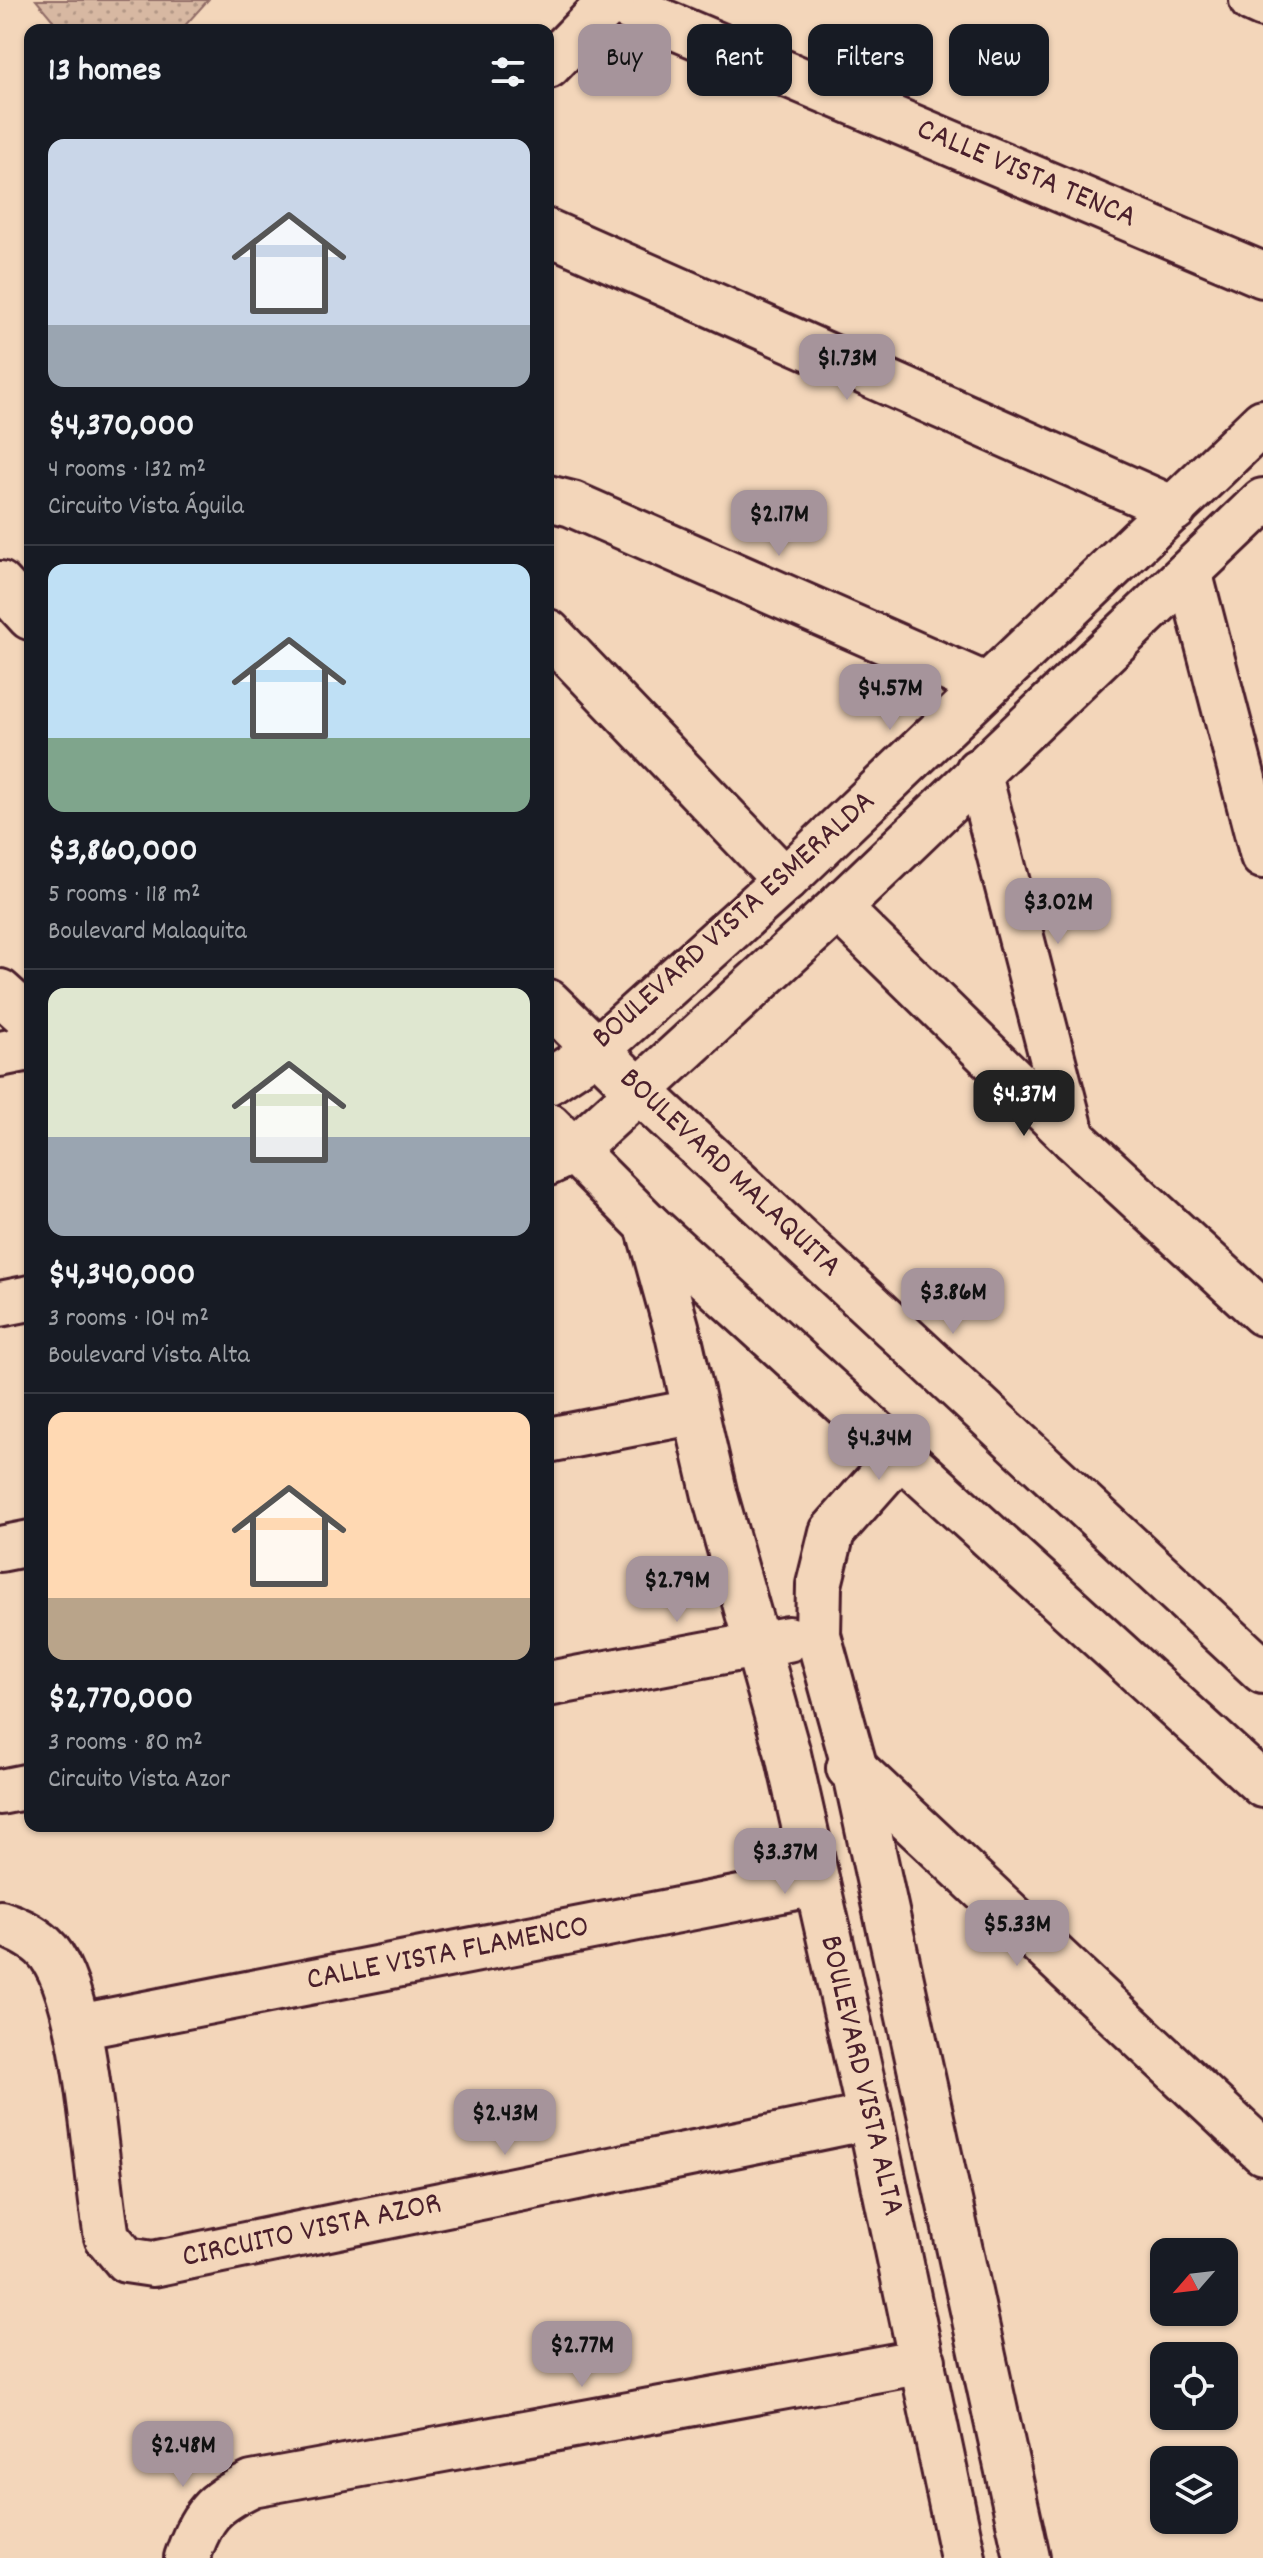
<!DOCTYPE html>
<meta charset="utf-8">
<style>
:root{--surface:#171b24;--page:#20242c;--text:#f1f3f6;--muted:#9ea1a6;--line:#363941;--accent:#a6949b}
body{margin:0;font-family:Dekko,sans-serif;background:var(--page);color:var(--text);height:100vh;display:flex;flex-direction:column;font-size:30px;white-space:nowrap}
*{box-sizing:border-box;margin:0}
p{font-size:26px;color:var(--muted)}
.icon{flex:none;width:44px;height:44px;fill:none;stroke:currentColor;stroke-width:2;stroke-linecap:round;stroke-linejoin:round}
.map{position:relative;flex:1;overflow:hidden}
.panel{position:absolute;left:24px;top:24px;width:530px;height:1808px;display:flex;flex-direction:column;background:var(--surface);border-radius:16px;box-shadow:0 2px 6px #0004}
.panel>*{flex:none}
.top-card{position:absolute;left:578px;top:24px;width:564px;height:72px;display:flex;gap:16px}
.needle{width:52px;rotate:242deg}
.controls{position:absolute;left:1150px;top:2238px;display:grid;gap:16px}
.controls a{display:grid;place-items:center;width:88px;height:88px;border-radius:16px;background:var(--surface);box-shadow:0 2px 6px #0004;font-size:40px}
.price{position:absolute;translate:-50% -68px;padding:0 18px;border-radius:16px;background:var(--accent);color:#111;font-size:26px;line-height:52px;filter:drop-shadow(0 2px 4px #0008)}
.price::after{content:'';position:absolute;left:50%;top:48px;width:24px;height:18px;margin-left:-12px;background:inherit;clip-path:polygon(0 0,100% 0,50% 100%)}
.price.selected{background:#222;color:#fff}
ul{padding:0;list-style:none}
li{display:grid;align-content:center;gap:16px;height:424px;padding:0 24px}
li+li{border-top:2px solid var(--line)}
li span{display:grid;place-items:center;height:248px;border-radius:16px;color:#555}
li>.icon{margin-inline-start:auto}
span .icon{width:144px;height:144px;fill:#fffc;stroke-width:1}
li b{font-size:34px}
h2{display:flex;justify-content:space-between;align-items:center;height:96px;padding:0 24px;font-size:34px}
.pill{padding:0 28px;border-radius:16px;background:var(--surface);box-shadow:0 2px 6px #0004;font-size:28px;line-height:72px}
.pill.selected{background:var(--accent);color:#111}
.map>svg:first-child{display:block}
.park{fill:url(#park-dots);stroke:#906c66;stroke-width:2}
.lines{fill:none;stroke-linecap:round;stroke-linejoin:round}
.minor-casing{stroke:#4a1f2b;stroke-width:50}
.minor{stroke:#f3d6ba;stroke-width:44}
.labels{text-anchor:middle;dominant-baseline:central;stroke-width:6;stroke-linejoin:round;paint-order:stroke}
.street-label{font-size:32px;fill:#4a1f2b;stroke:#f3d6ba}
</style>
<div class="map">
<svg width="1263" height="2558" viewBox="0 0 1263 2558">
<defs>
<pattern id="park-dots" width="8" height="8" patternUnits="userSpaceOnUse" patternTransform="scale(2)"><rect width="8" height="8" fill="#d7b8a2"/><path d="M2 2h.1M6 6h.1" fill="none" stroke="#b09584" stroke-width="1.8" stroke-linecap="round"/></pattern>
</defs>
<rect width="100%" height="100%" fill="#f3d6ba"/>
<filter id="ink" filterUnits="userSpaceOnUse"><feTurbulence type="fractalNoise" baseFrequency=".0125" numOctaves="2"/><feDisplacementMap in="SourceGraphic" scale="16" xChannelSelector="R" yChannelSelector="G"/><feConvolveMatrix kernelMatrix="1 2 1 2 8 2 1 2 1" color-interpolation-filters="sRGB"/></filter>
<g filter="url(#ink)">
<!-- park -->
<polygon class="park" points="36,0 208,0 181,30 61,30"/>
<g class="lines">
<!-- minor casing -->
<g class="minor-casing">
<g id="minor">
<polyline points="611,0 1263,275"/>
<polyline points="1252,0 1263,5"/>
<polyline points="548,66 612,0"/>
<polyline points="548,232 1174,509"/>
<polyline points="548,498 572,504 987,686"/>
<polyline points="1190,575 1263,856"/>
<polyline points="0,584 30,617"/>
<polyline points="548,632 785,880"/>
<polyline points="978,771 1073,1138"/>
<polyline points="838,908 1073,1138 1263,1313"/>
<polyline points="0,992 30,1019"/>
<polyline points="548,1002 638,1090 1263,1671"/>
<polyline points="0,1054 30,1048"/>
<polyline points="548,1082 597,1050 785,880 1263,422"/>
<polyline points="548,1125 648,1225 1263,1785"/>
<polyline points="548,1163 573,1151 838,908 1263,501"/>
<polyline points="648,1225 677,1330 715,1496 788,1754 870,2117 963,2558"/>
<polyline points="0,1304 30,1298"/>
<polyline points="548,1440 693,1412"/>
<polyline points="900,1455 832,1532 819,1585 818,1635 855,1769 1027,2558"/>
<polyline points="0,1549 30,1543"/>
<polyline points="548,1684 788,1639"/>
<polyline points="849,1768 855,1769 1263,2152"/>
<polyline points="0,1792 30,1786"/>
<path d="M0 1923C14 1927 32 1936 43 1946 88 1986 95 2173 107 2237L126 2260 153 2264 870 2117"/>
<polyline points="78,2027 817,1883"/>
<path d="M187 2558C202 2515 211 2504 252 2484L923 2361"/>
</g>
</g>
<!-- minor -->
<use href="#minor" class="minor"/>
</g>
</g>
<g class="labels">
<!-- street labels -->
<g class="street-label">
<text transform="translate(1026 175) rotate(23)">CALLE VISTA TENCA</text>
<text transform="translate(735 921) rotate(-42)">BOULEVARD VISTA ESMERALDA</text>
<text transform="translate(729 1174) rotate(43)">BOULEVARD MALAQUITA</text>
<text transform="translate(448 1955) rotate(-11)">CALLE VISTA FLAMENCO</text>
<text transform="translate(860 2076) rotate(77)">BOULEVARD VISTA ALTA</text>
<text transform="translate(312 2232) rotate(-12)">CIRCUITO VISTA AZOR</text>
</g>
</g>
</svg>
<div class="controls">
<a><svg class="needle" viewBox="-14 -14 28 28"><path d="M0-13l5 13h-10z" fill="#e53935"/><path d="M0 13l5-13h-10z" fill="#9ea1a6"/></svg></a>
<a><svg class="icon" aria-label="locate" viewBox="0 0 24 24"><circle cx="12" cy="12" r="6"/><path d="M12 2v4M12 18v4M2 12h4M18 12h4"/></svg></a>
<a><svg class="icon" aria-label="layers" viewBox="0 0 24 24"><path d="M12 4l9 5-9 5-9-5zM3 14l9 5 9-5"/></svg></a>
</div>
<b class="price" style="left:847px;top:402px">$1.73M</b>
<b class="price" style="left:779px;top:558px">$2.17M</b>
<b class="price" style="left:890px;top:732px">$4.57M</b>
<b class="price" style="left:1058px;top:946px">$3.02M</b>
<b class="price selected" style="left:1024px;top:1138px">$4.37M</b>
<b class="price" style="left:953px;top:1336px">$3.86M</b>
<b class="price" style="left:879px;top:1482px">$4.34M</b>
<b class="price" style="left:677px;top:1624px">$2.79M</b>
<b class="price" style="left:785px;top:1896px">$3.37M</b>
<b class="price" style="left:1017px;top:1968px">$5.33M</b>
<b class="price" style="left:505px;top:2157px">$2.43M</b>
<b class="price" style="left:582px;top:2389px">$2.77M</b>
<b class="price" style="left:183px;top:2489px">$2.48M</b>
<div class="top-card">
<a class="pill selected">Buy</a>
<a class="pill">Rent</a>
<a class="pill">Filters</a>
<a class="pill">New</a>
</div>
<section class="panel">
<h2>13 homes<svg class="icon" aria-label="filters" viewBox="0 0 24 24"><path d="M4 7h16M4 17h16"/><circle cx="9" cy="7" r="2"/><circle cx="15" cy="17" r="2"/></svg></h2>
<ul>
<li><span style="background:linear-gradient(#c9d6e8 75%,#9aa5b1 0)"><svg class="icon" aria-label="home" viewBox="0 0 24 24"><path d="M3 11l9-7 9 7M6 9v11h12V9"/></svg></span><div><b>$4,370,000</b><p>4 rooms · 132 m²</p><p>Circuito Vista Águila</p></div></li>
<li><span style="background:linear-gradient(#bfe0f5 70%,#7fa58c 0)"><svg class="icon" aria-label="home" viewBox="0 0 24 24"><path d="M3 11l9-7 9 7M6 9v11h12V9"/></svg></span><div><b>$3,860,000</b><p>5 rooms · 118 m²</p><p>Boulevard Malaquita</p></div></li>
<li><span style="background:linear-gradient(#dfe7d0 60%,#9aa5b1 0)"><svg class="icon" aria-label="home" viewBox="0 0 24 24"><path d="M3 11l9-7 9 7M6 9v11h12V9"/></svg></span><div><b>$4,340,000</b><p>3 rooms · 104 m²</p><p>Boulevard Vista Alta</p></div></li>
<li><span style="background:linear-gradient(#ffd9b3 75%,#b9a48a 0)"><svg class="icon" aria-label="home" viewBox="0 0 24 24"><path d="M3 11l9-7 9 7M6 9v11h12V9"/></svg></span><div><b>$2,770,000</b><p>3 rooms · 80 m²</p><p>Circuito Vista Azor</p></div></li>
</ul>
</section>
</div>
